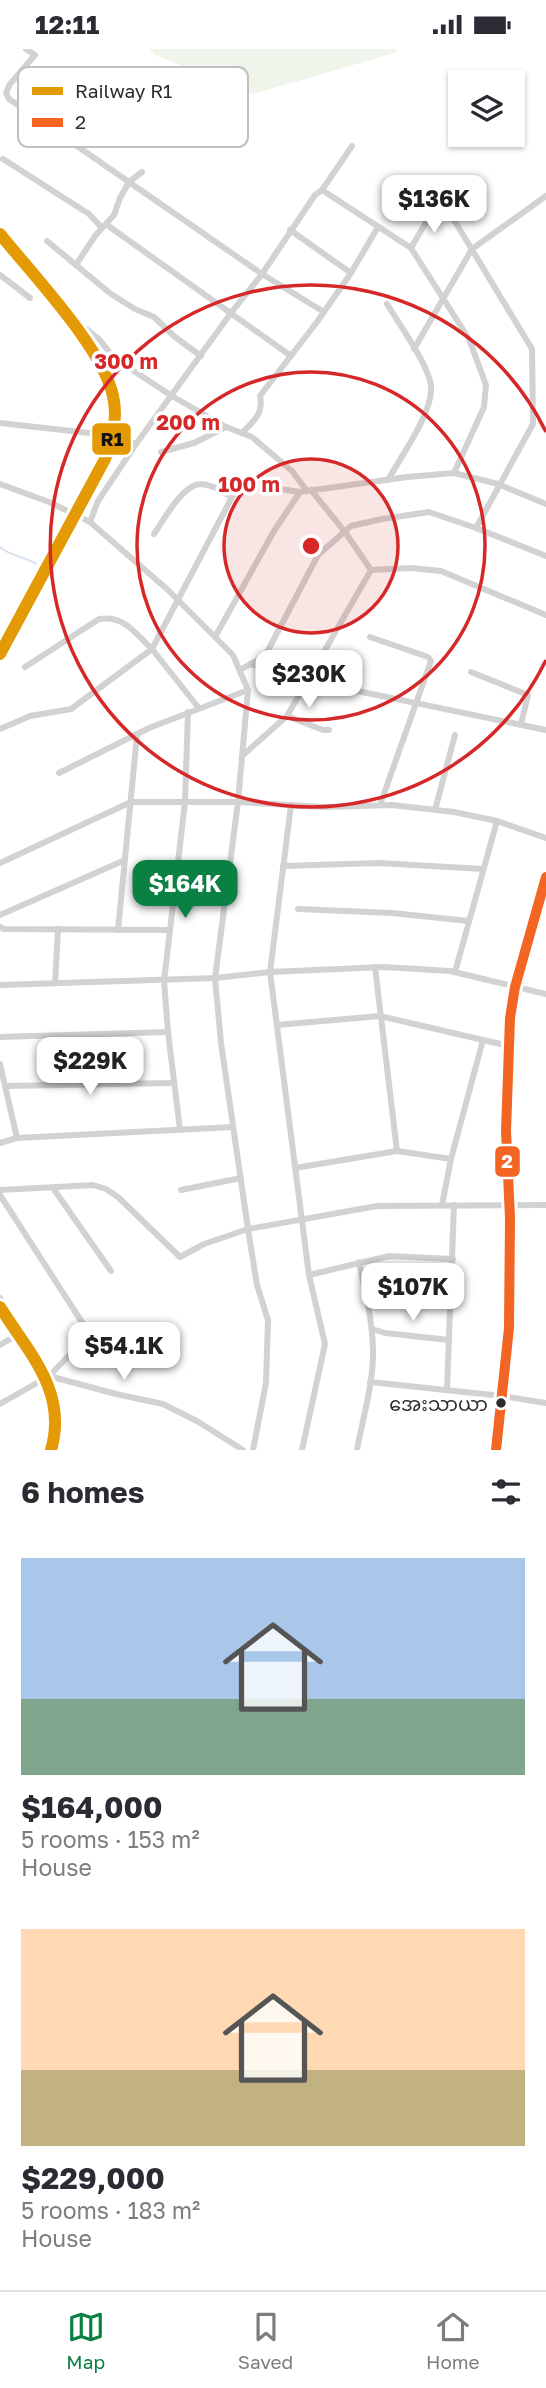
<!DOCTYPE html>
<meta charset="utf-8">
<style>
:root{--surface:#fff;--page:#f2f2f3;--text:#2b2b33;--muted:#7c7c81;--line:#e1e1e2;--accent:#0b8043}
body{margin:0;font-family:"Golos Text","Noto Sans Myanmar",sans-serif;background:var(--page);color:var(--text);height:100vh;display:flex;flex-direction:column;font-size:26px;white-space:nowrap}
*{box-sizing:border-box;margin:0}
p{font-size:23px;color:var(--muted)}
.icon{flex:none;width:38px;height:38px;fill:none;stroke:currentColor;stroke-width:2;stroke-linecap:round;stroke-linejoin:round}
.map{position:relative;height:1401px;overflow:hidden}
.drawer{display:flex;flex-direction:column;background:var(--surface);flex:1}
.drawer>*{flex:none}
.fabs{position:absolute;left:448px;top:21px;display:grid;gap:14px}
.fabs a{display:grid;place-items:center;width:77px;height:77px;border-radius:0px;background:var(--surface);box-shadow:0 2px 5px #0004;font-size:35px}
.price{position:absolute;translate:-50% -60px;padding:0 16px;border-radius:14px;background:#fff;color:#222;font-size:23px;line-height:46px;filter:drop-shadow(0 2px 4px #0008)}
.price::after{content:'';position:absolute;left:50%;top:42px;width:21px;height:16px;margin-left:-10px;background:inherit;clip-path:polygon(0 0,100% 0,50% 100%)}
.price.current{background:var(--accent);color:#fff}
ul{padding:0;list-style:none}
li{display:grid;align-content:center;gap:14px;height:371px;padding:0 21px}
li span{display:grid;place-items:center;height:217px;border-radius:0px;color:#555}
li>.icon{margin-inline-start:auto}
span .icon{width:126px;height:126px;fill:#fffc;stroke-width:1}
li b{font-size:30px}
h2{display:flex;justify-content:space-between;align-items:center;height:84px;padding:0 21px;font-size:30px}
.status{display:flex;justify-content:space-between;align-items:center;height:49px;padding:0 35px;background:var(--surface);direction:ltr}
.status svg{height:19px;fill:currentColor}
.menu{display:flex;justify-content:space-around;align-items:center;height:98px;border-top:2px solid var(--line);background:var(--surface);font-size:19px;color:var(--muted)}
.menu a{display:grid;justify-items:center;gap:4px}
.menu .current{color:var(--accent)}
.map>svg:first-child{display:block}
.green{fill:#eff5eb}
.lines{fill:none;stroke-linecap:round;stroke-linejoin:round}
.stream{stroke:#d6e4f2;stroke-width:2}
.minor{stroke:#d2d2d2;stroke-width:6}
.trunk{stroke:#c2c2c2;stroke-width:10}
.bus-1-casing{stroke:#fff;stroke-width:16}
.bus-1{stroke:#f26522;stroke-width:10}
.rail-1-casing{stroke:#fff;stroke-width:18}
.rail-1{stroke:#e39a04;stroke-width:12}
.ring{fill:none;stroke:#d62828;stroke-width:3.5}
.bus-dot{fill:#2d2d2d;stroke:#fff;stroke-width:2.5}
.labels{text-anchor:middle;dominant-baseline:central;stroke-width:7;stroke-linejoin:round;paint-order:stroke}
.bus-label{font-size:19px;fill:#2d2d2d;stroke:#fff;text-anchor:end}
.key{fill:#fff;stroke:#c0c0c0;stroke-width:2}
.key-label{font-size:19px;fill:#2d2d2d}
.centre{fill:#d62828;stroke:#fff;stroke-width:3.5}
.ring-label{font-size:21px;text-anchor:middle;font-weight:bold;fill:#d62828;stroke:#fff;stroke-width:7;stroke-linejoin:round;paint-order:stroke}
.line-badge{stroke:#fff;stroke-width:2.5}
.badge-label{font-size:19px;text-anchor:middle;font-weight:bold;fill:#fff}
.pale-badge-label{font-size:19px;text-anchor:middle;font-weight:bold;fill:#111}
</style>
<div class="status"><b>12:11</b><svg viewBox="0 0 49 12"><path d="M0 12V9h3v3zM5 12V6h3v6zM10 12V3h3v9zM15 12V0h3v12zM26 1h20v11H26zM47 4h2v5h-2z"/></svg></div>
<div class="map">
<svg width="546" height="1401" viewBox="0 0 546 1401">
<rect width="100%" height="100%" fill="#fff"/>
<!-- green -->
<polygon class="green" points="149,0 396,0 398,3 253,45 155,6"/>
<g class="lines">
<!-- stream -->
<path class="stream" d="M0 498C11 508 25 507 36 515"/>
<!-- minor -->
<g class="minor">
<polyline points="26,0 35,6 10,35 6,44 9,50 262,225 324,263"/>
<polyline points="3,110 89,165 102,179"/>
<polyline points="322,141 411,199 469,290 486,336 484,358 454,424"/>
<polyline points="107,176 291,307"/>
<polyline points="290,181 351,224"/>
<polyline points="47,192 111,245 135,260 154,268 175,288 201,307"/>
<polyline points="411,199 436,156 441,154 445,156 532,300 533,375 476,479"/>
<polyline points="76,216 95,187 114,166 120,149 129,133 142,123"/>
<polyline points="0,226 30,249"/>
<path d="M387 255C398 273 429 317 431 337 433 364 401 407 388 431"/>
<polyline points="85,279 99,290 114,309 172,347 226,378 252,388 292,422 307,442"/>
<polyline points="414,300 472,200 546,147"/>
<polyline points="0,374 107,386 136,395 98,452 90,473 168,541 233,606 248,641 238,753 215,929 221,994 248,1180 257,1236 268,1271 266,1334 253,1401"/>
<path d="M242 384C253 372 264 365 260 347L263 343 317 273 351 224 378 178"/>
<polyline points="136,395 231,264 262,225 315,146 322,141 352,97"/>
<polyline points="161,403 194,394 226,378"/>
<polyline points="0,435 49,453 90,473"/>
<polyline points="311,441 345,483 371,521"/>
<path d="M154 485C164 471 182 436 200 435 212 435 222 443 232 448"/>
<polyline points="215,588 274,482 300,443"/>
<polyline points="370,588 428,608 431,612 380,756"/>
<polyline points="250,615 309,632 546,681"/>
<polyline points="240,621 265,607 318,506 351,477 382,470 429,463 476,479 546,507"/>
<polyline points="471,623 528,646 521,675"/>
<polyline points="198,658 152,600 232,448 240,438 247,435 300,443 407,428 454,424 498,435 546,455"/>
<polyline points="287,667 323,681 329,681"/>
<path d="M0 680 30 667 71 660 152 600C135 584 124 566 99 570L25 618"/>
<polyline points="242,707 287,667 371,521 411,519 441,522 546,566"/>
<polyline points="59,724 149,679 248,641"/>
<polyline points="291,756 270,923 309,1226 325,1295 302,1401"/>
<polyline points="435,761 455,686"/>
<polyline points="0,814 131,753 238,753 325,758 392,756 454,763 497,772 546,789"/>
<polyline points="283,817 379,814 483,820"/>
<polyline points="298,860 392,864 469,872"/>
<polyline points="0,866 125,811"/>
<polyline points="0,878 4,880 170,881"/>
<polyline points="118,881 137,686"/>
<polyline points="375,918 397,1102"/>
<polyline points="455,923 497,772"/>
<polyline points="55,934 58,880"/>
<polyline points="0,936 215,929 270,923 384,918 450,922 546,945"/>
<polyline points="277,976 380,967 509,997"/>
<polyline points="0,988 168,983"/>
<polyline points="0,1015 17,1089"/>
<polyline points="5,1037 173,1034"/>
<polyline points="180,1081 168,983 164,932 185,753 188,663"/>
<polyline points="0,1094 17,1089 233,1078"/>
<polyline points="295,1119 397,1102 451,1110"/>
<polyline points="53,1139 111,1222"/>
<polyline points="0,1141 93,1136 106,1140 118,1148 180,1208 204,1195 248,1180 377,1157 546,1156"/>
<polyline points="181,1141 241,1129"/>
<polyline points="0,1146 87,1281 89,1286 49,1327 0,1249"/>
<polyline points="442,1156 451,1110 483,991"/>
<polyline points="309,1226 389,1207 453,1210"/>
<polyline points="372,1280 385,1284 449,1291"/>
<polyline points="0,1296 22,1283"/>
<polyline points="370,1333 502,1347 546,1354"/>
<polyline points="447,1341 454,1156"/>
<polyline points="0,1355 49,1327 116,1345 163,1355 197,1372 243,1401"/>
<path d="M357 1401C363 1368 374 1333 373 1299 372 1269 365 1242 359 1213"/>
</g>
<!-- trunk -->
<polyline class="trunk" points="496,1401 509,1279 510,1169 506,1082 510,969 515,938 546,828"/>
<!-- bus-1 casing -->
<g class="bus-1-casing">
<polyline id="bus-1" points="496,1401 509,1279 510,1169 506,1082 510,969 515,938 546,828"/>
</g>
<!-- bus-1 -->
<use href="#bus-1" class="bus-1"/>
<!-- rail-1 casing -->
<g class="rail-1-casing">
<g id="rail-1">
<path d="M0 185C32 225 103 299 113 347 118 368 113 390 105 410L0 605"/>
<path d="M0 1258C29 1304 68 1343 51 1401"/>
</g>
</g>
<!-- rail-1 -->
<use href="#rail-1" class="rail-1"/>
</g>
<!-- distance rings -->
<circle cx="311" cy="497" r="87" fill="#d62828" fill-opacity=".12"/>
<g class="ring">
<circle cx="311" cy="497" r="87"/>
<circle cx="311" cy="497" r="174"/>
<path d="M546 611A261 261 0 1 1 546 383"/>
</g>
<!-- markers -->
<circle class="bus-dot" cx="501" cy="1354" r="6"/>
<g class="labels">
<!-- bus labels -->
<g class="bus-label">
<text x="488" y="1354">အေးသာယာ</text>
</g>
</g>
<!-- legend -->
<rect x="18" y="18" width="230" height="80" rx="10" class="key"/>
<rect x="32" y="38" width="31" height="8" fill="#e39a04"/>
<rect x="32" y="69" width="31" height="9" fill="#f26522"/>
<g class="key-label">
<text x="75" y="49">Railway R1</text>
<text x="75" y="80">2</text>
</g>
<circle cx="311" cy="497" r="10" class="centre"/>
<g class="ring-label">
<text x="126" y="320">300 m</text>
<text x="188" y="381">200 m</text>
<text x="249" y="443">100 m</text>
</g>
<g class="line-badge">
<rect x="91" y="373" width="41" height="34" rx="7" fill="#e39a04"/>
<rect x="494" y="1096" width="27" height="33" rx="7" fill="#f26522"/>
</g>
<g class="badge-label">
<text x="507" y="1119">2</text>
</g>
<g class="pale-badge-label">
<text x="112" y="397">R1</text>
</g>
</svg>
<div class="fabs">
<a><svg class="icon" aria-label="layers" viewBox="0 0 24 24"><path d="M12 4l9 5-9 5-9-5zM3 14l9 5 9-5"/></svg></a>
</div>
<b class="price" style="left:434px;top:186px">$136K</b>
<b class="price" style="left:309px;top:661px">$230K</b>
<b class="price current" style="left:185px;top:871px">$164K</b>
<b class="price" style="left:90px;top:1048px">$229K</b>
<b class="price" style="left:413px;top:1274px">$107K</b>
<b class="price" style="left:124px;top:1333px">$54.1K</b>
</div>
<section class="drawer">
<h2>6 homes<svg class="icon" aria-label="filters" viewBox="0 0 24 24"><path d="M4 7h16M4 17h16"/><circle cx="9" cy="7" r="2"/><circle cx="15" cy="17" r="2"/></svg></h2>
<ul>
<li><span style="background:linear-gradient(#a9c7e8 65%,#7fa58c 0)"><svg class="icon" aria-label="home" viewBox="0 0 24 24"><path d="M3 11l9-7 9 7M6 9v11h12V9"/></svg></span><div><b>$164,000</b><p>5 rooms · 153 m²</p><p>House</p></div></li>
<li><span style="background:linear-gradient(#ffd9b3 65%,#c2b280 0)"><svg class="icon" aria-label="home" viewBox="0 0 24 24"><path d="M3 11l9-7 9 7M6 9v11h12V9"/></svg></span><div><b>$229,000</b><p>5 rooms · 183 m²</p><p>House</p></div></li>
</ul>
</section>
<nav class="menu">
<a class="current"><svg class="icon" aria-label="map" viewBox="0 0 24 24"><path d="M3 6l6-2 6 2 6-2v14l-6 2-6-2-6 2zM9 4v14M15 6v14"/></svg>Map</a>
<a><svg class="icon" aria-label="saved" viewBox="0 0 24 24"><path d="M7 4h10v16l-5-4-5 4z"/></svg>Saved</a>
<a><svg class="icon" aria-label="home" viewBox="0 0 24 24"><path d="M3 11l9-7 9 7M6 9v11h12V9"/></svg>Home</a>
</nav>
